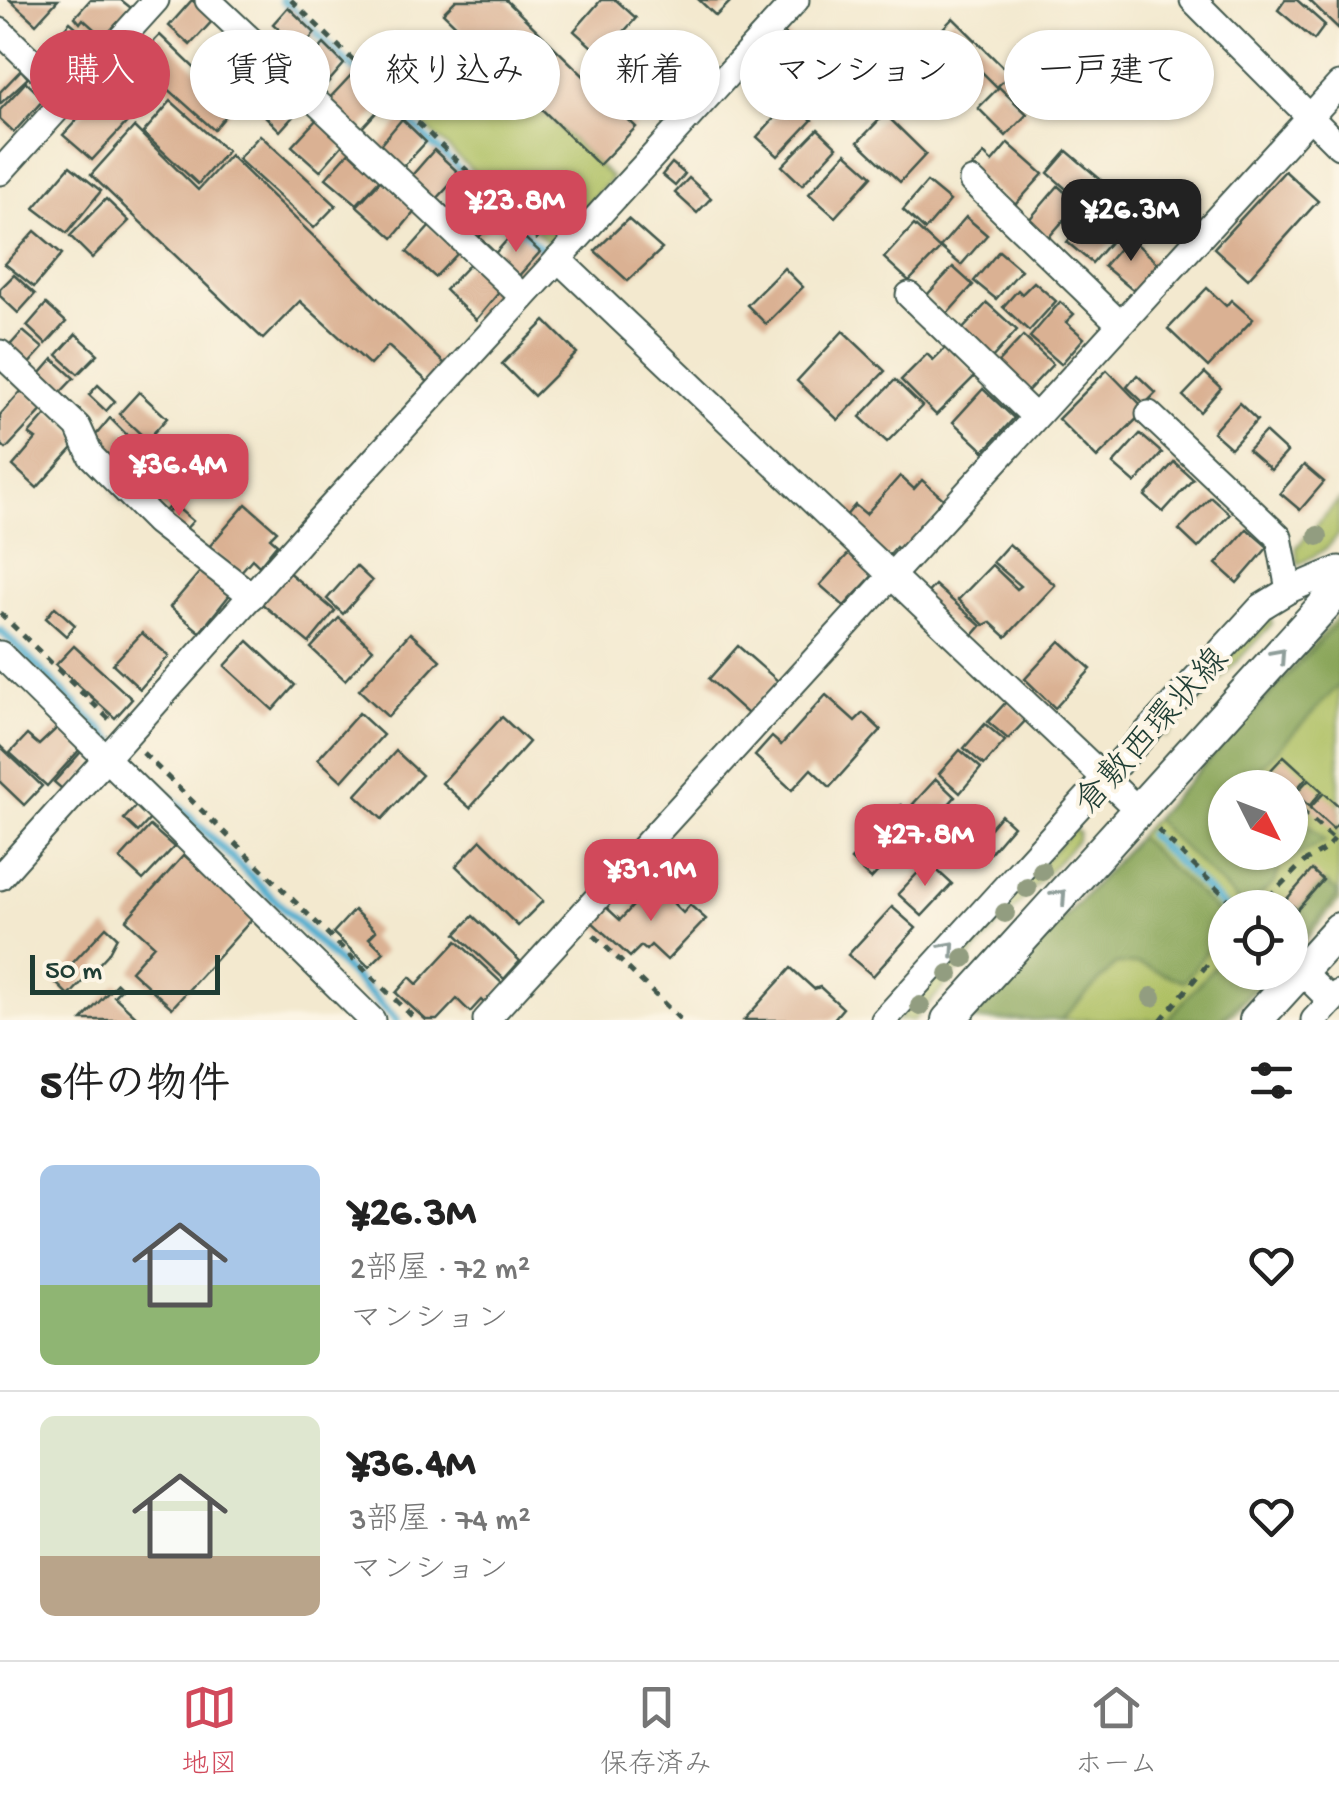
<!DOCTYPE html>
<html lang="ja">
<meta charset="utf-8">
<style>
:root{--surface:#fff;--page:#f6f6f6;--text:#222;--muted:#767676;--line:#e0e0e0;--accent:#d1495b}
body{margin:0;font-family:"Gochi Hand","Klee One",sans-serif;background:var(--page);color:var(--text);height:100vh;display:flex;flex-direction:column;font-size:38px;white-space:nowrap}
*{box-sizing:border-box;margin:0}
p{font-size:32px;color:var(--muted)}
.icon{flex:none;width:55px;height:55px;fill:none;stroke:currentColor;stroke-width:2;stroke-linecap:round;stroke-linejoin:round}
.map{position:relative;height:1020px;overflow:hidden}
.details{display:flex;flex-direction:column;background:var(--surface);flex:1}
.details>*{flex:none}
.hud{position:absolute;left:30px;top:30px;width:1280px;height:90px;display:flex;gap:20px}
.needle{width:65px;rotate:132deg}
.fabs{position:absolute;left:1208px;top:770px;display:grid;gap:20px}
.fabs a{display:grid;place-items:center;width:100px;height:100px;border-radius:50%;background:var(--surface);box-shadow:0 2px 8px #0004;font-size:50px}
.scale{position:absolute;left:30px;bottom:25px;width:190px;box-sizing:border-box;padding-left:10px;border:5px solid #1f3d34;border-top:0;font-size:28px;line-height:35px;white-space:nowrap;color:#1f3d34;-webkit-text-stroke:8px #fcf5e5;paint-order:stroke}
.price{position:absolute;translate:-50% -85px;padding:0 22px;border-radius:20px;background:var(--accent);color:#fff;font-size:32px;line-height:65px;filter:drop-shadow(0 2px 5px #0008)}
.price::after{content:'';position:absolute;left:50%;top:60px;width:30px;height:22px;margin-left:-15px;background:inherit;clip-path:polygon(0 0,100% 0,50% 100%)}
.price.current{background:#222;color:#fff}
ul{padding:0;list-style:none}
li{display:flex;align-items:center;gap:30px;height:250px;padding:0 40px}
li+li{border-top:2px solid var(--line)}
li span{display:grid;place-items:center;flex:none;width:280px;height:200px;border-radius:15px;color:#555}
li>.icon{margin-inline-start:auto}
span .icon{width:120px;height:120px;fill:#fffc;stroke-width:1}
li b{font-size:42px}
h2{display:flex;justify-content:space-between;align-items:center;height:120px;padding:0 40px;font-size:42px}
.chip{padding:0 35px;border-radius:45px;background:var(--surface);box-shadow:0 2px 8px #0004;font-size:35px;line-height:90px}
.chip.current{background:var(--accent);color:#fff}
.tabs{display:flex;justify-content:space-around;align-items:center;height:140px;border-top:2px solid var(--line);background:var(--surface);font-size:28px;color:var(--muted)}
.tabs a{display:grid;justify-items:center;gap:5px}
.tabs .current{color:var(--accent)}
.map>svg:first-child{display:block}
.green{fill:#aec064;stroke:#667e4c;stroke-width:2.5;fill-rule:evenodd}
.forest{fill:#8aa65a;stroke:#547247;stroke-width:2.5}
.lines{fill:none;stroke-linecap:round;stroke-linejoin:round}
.stream{stroke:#51aecf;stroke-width:8}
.building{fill:#dab193}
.minor-casing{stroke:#3f574b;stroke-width:29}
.major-casing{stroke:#3f574b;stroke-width:36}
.path{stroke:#3f574b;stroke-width:5;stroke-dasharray:8 8;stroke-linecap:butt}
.minor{stroke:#fff;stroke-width:25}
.major{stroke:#fff;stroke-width:32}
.tree{fill:#929d80}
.oneway{stroke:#8f9e9a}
.labels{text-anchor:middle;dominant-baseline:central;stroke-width:8;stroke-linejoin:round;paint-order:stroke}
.street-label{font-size:35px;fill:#1f3d34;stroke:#fcf5e5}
</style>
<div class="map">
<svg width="1339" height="1020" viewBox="0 0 1339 1020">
<rect width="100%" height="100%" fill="#fcf5e5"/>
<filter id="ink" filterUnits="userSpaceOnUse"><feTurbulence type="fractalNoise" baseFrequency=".01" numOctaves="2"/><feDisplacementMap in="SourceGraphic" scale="20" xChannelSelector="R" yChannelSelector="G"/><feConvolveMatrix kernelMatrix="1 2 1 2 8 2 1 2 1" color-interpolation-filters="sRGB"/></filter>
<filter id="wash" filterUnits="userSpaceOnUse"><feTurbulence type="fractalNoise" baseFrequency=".0048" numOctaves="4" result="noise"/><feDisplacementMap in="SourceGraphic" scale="40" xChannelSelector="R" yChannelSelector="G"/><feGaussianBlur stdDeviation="2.25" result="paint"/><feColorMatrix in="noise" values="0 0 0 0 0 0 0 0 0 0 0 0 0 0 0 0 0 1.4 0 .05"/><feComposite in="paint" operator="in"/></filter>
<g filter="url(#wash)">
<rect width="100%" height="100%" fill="#f3e9cf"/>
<!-- green -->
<g class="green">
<polygon points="475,48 612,178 551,245 413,115"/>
<polygon points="1339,500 1339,534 1327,548 1298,565 1296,548"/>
<polygon points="1270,615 1272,624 1166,737 1164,729"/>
<path d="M1339 615V900L1293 955 1290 958V908H1225V972L1274 973 1225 1020H971ZM1225 788H1290V852H1225Z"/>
<polygon points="1074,829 1079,833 1077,840 914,1020 897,1020"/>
</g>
<!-- forest -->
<g class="forest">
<polygon points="1339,621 1339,685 1242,787 1225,788 1225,852 1290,852 1290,829 1300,818 1325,840 1280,866 1275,883 1244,907 1154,819"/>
<polygon points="1138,837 1225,919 1225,926 1184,982 1139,964 1116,964 1061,1020 973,1020"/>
<polygon points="1325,882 1338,892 1335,899 1297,945 1290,939 1290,912 1297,911"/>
<polygon points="1225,954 1225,972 1268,973 1220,1020 1167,1020"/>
</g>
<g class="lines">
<!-- stream -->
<g class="stream">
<polyline points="282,0 544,252"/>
<polyline points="0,630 397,1020"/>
<polyline points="1149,835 1225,908"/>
</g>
</g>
<g id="blocks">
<!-- building -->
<g class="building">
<polygon points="10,0 58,0 36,24"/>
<polygon points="90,0 121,0 131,8 104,38 83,19 80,23 75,17"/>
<polygon points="192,0 214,19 190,45 169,26"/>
<polygon points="456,0 506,0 636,127 599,165 443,13"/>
<polygon points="601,0 616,0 636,18 602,56 574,31"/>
<polygon points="699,0 732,0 716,16"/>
<polygon points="1285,0 1297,0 1325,25 1314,40 1278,10"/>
<polygon points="1309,0 1339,0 1339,29"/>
<polygon points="288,7 315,33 290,62 274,48 284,34 273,24"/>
<polygon points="953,18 1010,74 997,87 982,72 962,93 920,52"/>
<polygon points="70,22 96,44 77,65 74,62 66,71 45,51"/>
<polygon points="782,31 809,57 779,88 752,62"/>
<polygon points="160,35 234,106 214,130 136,60"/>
<polygon points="660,43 695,73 660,113 625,83"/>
<polygon points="324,44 344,64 317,95 295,76"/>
<polygon points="254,55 274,75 251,103 228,84"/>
<polygon points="21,70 28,78 0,104 0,92"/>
<polygon points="354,72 386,102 358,132 326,102"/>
<polygon points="26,82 44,99 14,132 0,119 0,110"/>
<polygon points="285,86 305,103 280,131 260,111"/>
<polygon points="999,87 1027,114 1006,136 978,108"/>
<polygon points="104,91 130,119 92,160 63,135"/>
<polygon points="791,100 812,120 778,156 757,137"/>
<polygon points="171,101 227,151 198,184 143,133"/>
<polygon points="885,114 926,154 900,182 858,142"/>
<polygon points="318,118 345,142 320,171 292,146"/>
<polygon points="402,119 426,142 400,170 376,150"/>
<polygon points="134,127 198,190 230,155 446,365 429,383 388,346 370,365 300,301 263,339 91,175"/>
<polygon points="818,129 837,147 802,185 782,166"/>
<polygon points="260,135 336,205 314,228 238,159"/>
<polygon points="1008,143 1043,174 1014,206 970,169 984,154 992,162"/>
<polygon points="352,149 381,178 357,204 326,178"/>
<polygon points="434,150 460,174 433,203 408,180"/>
<polygon points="1067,151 1101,180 1082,203 1048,173"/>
<polygon points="846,153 872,176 835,217 809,194"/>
<polygon points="672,163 685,174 675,186 662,175"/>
<polygon points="70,166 101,191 67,233 34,208"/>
<polygon points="1285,171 1318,201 1248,279 1214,248"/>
<polygon points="689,178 711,198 697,213 675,193"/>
<polygon points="382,179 416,210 393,238 357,206"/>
<polygon points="927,182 950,201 925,230 903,210"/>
<polygon points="1058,186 1078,204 1048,238 1028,221"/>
<polygon points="477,190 502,213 478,238 453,215"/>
<polygon points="106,199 129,221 92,258 70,236"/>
<polygon points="1099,216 1118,233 1092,263 1067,242 1081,225 1085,231"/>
<polygon points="966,217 987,235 961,265 940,247"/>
<polygon points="628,219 662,249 628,281 595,251"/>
<polygon points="914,225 940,249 909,281 884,258"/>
<polygon points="430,226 459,252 435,277 407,252"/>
<polygon points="516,230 540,252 515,280 491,258"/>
<polygon points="35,231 62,254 34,287 5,264"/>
<polygon points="1129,237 1158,263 1134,291 1104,266"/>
<polygon points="999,251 1021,270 996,299 974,281"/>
<polygon points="472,262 501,290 476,320 445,290"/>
<polygon points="953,267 973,285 947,314 927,295"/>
<polygon points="784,268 803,287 766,324 747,305"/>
<polygon points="14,275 35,294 18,313 0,296 0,289"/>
<polygon points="1034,282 1056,301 1029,331 1003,307 1018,290 1022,294"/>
<polygon points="1207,288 1226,306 1231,300 1253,319 1208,367 1168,329"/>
<polygon points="1060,302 1074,314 1066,322 1084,338 1061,364 1030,337"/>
<polygon points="987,303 1017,330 991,359 961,331"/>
<polygon points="46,304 66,322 46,344 27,326"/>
<polygon points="545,321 577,353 534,396 502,364"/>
<polygon points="23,331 43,348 24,369 4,352"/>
<polygon points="843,331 885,371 838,420 797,381"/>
<polygon points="76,334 98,354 78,374 57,355"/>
<polygon points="1023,336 1053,364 1021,398 991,370"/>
<polygon points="946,347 975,376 936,415 901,380 927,354 933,360"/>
<polygon points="53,359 74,378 55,398 35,380"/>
<polygon points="1107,370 1146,410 1097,458 1058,419"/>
<polygon points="1205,373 1221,388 1200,412 1183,396"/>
<polygon points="1137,375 1156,393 1145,404 1127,387"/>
<polygon points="895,380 922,406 887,442 860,417"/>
<polygon points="98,385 115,401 106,411 89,395"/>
<polygon points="24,388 45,407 6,449 0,443 0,415"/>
<polygon points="983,389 1014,418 984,451 953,422"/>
<polygon points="139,392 167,418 147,440 119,414"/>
<polygon points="1239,403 1257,420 1231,448 1213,432"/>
<polygon points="49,411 80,440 37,488 13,466 36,439 29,434"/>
<polygon points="110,418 137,445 119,465 91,441"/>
<polygon points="1265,432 1287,452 1271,470 1248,450"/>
<polygon points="1140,434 1162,453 1135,483 1113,464"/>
<polygon points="183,438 211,463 192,485 163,460"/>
<polygon points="1174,462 1193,479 1163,512 1145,496"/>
<polygon points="157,463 186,489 165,511 137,486"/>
<polygon points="1304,465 1324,482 1300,510 1280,493"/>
<polygon points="900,476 914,489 922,480 947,502 902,552 896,547 883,562 839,524 855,505 866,514"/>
<polygon points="1211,497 1230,514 1198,548 1179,530"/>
<polygon points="246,504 277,531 270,538 277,544 259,566 252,559 239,574 208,548"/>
<polygon points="174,505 193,521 182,533 165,516"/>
<polygon points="1247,529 1268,547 1237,583 1216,564"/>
<polygon points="1009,544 1055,585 1006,637 990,622 984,625 958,600 992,565 1017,589 1021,586 993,562"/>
<polygon points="851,551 875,573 844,606 820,585"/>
<polygon points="356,566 372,581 343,614 327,599"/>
<polygon points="204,567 232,592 200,632 170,607"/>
<polygon points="287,571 335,611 309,643 261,603"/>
<polygon points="935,585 981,626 969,640 923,598"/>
<polygon points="55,607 75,625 66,636 46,618"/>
<polygon points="339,618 373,649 345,680 311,648"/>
<polygon points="142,633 169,656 140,689 113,664"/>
<polygon points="410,633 440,660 388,717 359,690"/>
<polygon points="248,641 295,685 273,710 225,666"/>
<polygon points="1060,641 1091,669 1055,708 1025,679"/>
<polygon points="74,646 132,699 115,718 56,665"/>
<polygon points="738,646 778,681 748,714 709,679"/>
<polygon points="826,695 855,721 863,713 881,730 830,787 811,769 792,790 755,756 772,737 781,745"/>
<polygon points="1007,701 1027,719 1008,739 988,722"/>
<polygon points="359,713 383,735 342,781 318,759"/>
<polygon points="502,717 529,742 470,808 442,783"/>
<polygon points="985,724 1005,741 984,765 964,748"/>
<polygon points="58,727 81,748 47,786 10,753 27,735 39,745"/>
<polygon points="0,746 42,786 24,805 0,782"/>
<polygon points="960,750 981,768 960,793 939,774"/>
<polygon points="396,751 422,775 382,819 356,795"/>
<polygon points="81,752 94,764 68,794 54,782"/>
<polygon points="1284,756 1307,777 1293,793 1270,771"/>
<polygon points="936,779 955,797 933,822 913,804"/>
<polygon points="1309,779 1322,791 1309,806 1295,794"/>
<polygon points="1324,793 1339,806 1339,823 1333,829 1310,808"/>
<polygon points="137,805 151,818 138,832 124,819"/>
<polygon points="901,805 922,823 871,879 851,860"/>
<polygon points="952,810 983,836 1001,815 1013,826 983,861 940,824"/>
<polygon points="150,826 174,847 143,880 120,859"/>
<polygon points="481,840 543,901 518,926 456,866"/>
<polygon points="184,855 254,917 172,1008 131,971 154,945 126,920"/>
<polygon points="928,862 952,884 922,916 898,894"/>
<polygon points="1312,870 1323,880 1297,910 1286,900"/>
<polygon points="652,885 663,896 671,888 680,897 674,904 683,913 690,905 706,919 667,960 651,945 646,950 641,946 630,957 592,922 606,907 620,920"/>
<polygon points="892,907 916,928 873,976 848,955"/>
<polygon points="354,910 376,931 369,938 384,952 369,967 333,933"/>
<polygon points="473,916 520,961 504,979 456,934"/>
<polygon points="106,927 117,937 108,954 69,996 55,982"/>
<polygon points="457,941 504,985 486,1005 481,1000 470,1012 457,999 437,1020 426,1020 396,993 410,977 417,984"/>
<polygon points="791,968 814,989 820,987 843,1008 833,1020 744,1020"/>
<polygon points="117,983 122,988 114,996 140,1020 82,1020"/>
</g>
</g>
</g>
<g filter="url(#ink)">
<use href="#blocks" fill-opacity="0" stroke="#3f574b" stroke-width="2.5"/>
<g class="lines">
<!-- minor casing -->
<g class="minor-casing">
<g id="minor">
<polyline points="208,0 523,297"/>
<polyline points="1193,0 1339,146"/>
<polyline points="0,31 68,97"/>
<polyline points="0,172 156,0"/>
<polyline points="972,181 1119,323"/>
<polyline points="558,259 1138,810"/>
<polyline points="909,295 1034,416"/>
<polyline points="0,353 78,427 91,456 157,522 252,596"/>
<polyline points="1149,414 1279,537 1289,590"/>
<polyline points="0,654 372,1020"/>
<polyline points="0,877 318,521 796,0"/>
<polyline points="1301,971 1331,1001"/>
<polyline points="486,1020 1339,85"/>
<polyline points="884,1020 1261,607 1289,590 1339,569"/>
<polyline points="1314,1020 1339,993"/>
</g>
</g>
<!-- major casing -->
<g class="major-casing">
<g id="major">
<polyline points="948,1020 1339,589"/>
<polyline points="1256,1020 1339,929"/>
</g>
</g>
<!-- path -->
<g class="path">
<polyline points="291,0 542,243"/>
<polyline points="0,613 110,720"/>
<polyline points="143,753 416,1020"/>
<polyline points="1259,773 1275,788"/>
<polyline points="1290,800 1334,840"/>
<polyline points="1158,830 1237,908"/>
<polyline points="1257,908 1304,862 1324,850 1339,834"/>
<polyline points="594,935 681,1020"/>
<polyline points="1161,1020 1225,943"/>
</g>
<!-- minor -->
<use href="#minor" class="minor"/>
<!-- major -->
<use href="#major" class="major"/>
</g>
<!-- trees -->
<g class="tree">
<circle cx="1318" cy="536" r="10"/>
<circle cx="1042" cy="871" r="10"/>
<circle cx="1027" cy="888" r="10"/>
<circle cx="1005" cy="913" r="10"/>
<circle cx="964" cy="958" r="10"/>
<circle cx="949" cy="974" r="10"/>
<circle cx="1152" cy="997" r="10"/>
<circle cx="920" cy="1006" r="10"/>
</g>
<!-- one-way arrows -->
<defs><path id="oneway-chevron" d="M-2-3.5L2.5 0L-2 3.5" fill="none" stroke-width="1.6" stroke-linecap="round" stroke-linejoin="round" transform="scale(2.5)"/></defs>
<g class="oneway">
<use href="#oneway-chevron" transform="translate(1279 655) rotate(-48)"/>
<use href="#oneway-chevron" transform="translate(1060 896) rotate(-48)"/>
<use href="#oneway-chevron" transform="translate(949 948) rotate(-48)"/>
</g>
</g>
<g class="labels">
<!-- street labels -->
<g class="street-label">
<text transform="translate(1154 733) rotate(-48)">倉敷西環状線</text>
</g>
</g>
</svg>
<div class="fabs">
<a><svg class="needle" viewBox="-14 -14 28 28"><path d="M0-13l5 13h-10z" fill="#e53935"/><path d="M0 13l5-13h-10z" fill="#767676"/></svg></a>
<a><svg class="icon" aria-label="locate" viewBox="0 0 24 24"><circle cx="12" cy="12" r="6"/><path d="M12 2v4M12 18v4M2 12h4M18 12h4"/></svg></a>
</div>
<div class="scale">50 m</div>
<b class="price" style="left:516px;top:255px">¥23.8M</b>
<b class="price current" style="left:1131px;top:264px">¥26.3M</b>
<b class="price" style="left:179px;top:519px">¥36.4M</b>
<b class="price" style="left:925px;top:889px">¥27.8M</b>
<b class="price" style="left:651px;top:924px">¥31.1M</b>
<div class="hud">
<a class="chip current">購入</a>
<a class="chip">賃貸</a>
<a class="chip">絞り込み</a>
<a class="chip">新着</a>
<a class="chip">マンション</a>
<a class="chip">一戸建て</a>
</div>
</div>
<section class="details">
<h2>5件の物件<svg class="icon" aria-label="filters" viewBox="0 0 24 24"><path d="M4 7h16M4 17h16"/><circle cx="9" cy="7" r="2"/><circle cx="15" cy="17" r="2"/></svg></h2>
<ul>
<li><span style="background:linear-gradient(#a9c7e8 60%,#8fb573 0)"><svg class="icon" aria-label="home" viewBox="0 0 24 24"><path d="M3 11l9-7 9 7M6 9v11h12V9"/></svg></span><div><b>¥26.3M</b><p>2部屋 · 72 m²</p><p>マンション</p></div><svg class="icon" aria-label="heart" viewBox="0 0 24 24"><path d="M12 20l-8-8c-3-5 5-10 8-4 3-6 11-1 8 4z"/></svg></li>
<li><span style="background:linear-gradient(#dfe7d0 70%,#b9a48a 0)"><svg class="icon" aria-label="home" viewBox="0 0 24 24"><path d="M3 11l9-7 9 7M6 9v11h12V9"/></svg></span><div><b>¥36.4M</b><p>3部屋 · 74 m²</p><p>マンション</p></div><svg class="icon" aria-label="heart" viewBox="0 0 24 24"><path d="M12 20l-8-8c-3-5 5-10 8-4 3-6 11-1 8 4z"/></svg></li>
</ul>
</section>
<nav class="tabs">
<a class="current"><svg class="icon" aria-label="map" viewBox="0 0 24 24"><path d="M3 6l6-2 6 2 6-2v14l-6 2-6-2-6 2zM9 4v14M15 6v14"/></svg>地図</a>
<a><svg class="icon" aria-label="saved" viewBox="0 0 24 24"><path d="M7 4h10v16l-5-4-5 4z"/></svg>保存済み</a>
<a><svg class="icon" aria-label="home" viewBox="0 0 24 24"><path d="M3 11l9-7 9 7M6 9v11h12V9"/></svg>ホーム</a>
</nav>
